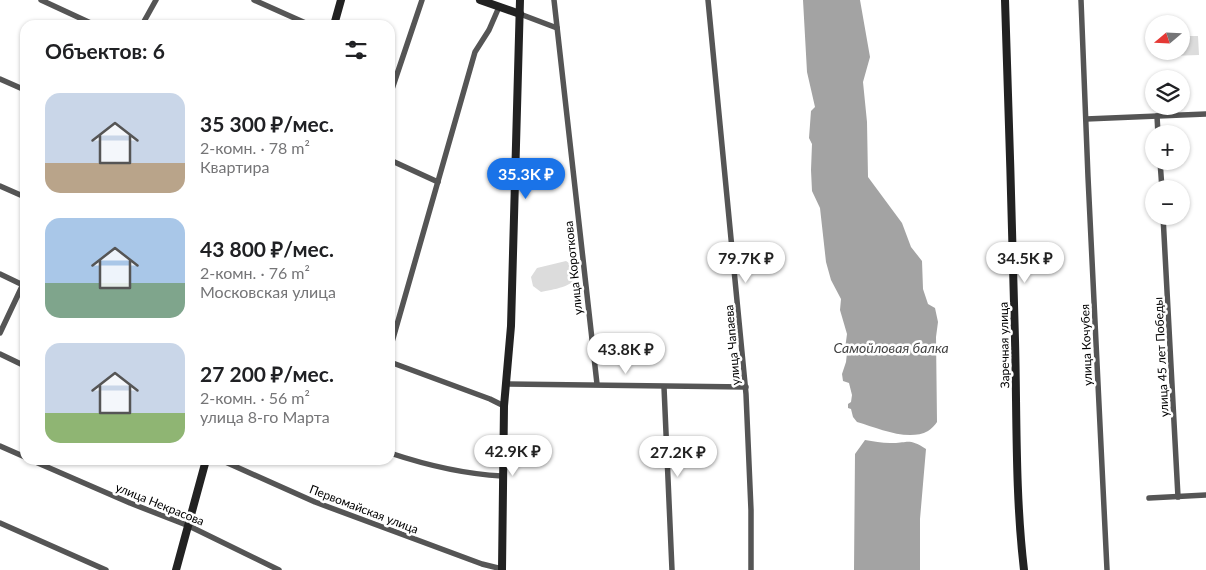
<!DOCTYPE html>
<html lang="ru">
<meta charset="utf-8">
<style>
:root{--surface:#fff;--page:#f2f2f2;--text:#202124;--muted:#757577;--accent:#1a73e8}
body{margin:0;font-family:Lato,sans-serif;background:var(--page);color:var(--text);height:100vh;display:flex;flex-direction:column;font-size:19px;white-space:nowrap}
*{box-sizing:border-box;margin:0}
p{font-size:16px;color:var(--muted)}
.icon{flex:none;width:28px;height:28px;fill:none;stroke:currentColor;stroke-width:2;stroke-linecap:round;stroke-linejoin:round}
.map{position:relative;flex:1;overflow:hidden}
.panel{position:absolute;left:20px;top:20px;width:375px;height:445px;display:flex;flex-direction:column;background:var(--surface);border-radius:15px;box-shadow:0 1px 4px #0004}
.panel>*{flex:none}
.needle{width:32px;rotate:251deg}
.tools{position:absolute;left:1145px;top:15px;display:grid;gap:10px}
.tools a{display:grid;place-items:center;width:45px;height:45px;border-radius:50%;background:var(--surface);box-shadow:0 1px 4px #0004;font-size:25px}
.price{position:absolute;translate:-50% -42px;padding:0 11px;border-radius:18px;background:#fff;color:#222;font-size:16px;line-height:32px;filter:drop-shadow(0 1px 2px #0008)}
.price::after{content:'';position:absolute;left:50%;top:30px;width:15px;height:11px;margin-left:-8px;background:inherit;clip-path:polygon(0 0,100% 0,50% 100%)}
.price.selected{background:var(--accent);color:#fff}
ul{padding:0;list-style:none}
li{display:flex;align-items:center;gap:15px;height:125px;padding:0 25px}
li span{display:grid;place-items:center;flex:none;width:140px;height:100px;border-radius:15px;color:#555}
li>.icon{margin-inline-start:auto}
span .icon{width:60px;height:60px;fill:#fffc;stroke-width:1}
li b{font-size:21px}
h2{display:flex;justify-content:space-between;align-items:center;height:60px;padding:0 25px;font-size:21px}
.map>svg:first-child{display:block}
.green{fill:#dcdcdc}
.water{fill:#a3a3a3}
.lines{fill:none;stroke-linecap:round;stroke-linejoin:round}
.street{stroke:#555;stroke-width:5.5}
.secondary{stroke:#222;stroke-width:8}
.labels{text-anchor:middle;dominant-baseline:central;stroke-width:5;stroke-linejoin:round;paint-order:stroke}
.street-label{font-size:12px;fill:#000;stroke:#fff}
.water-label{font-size:14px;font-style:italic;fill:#444;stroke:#fff}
</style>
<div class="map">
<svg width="1206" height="570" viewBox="0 0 1206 570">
<rect width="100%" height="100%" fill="#fff"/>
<!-- green -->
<g class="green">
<polygon points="1181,36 1198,36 1199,55 1169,56 1169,51 1181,51"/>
<path d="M566 261C571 264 576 267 576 273 576 288 552 289 541 292L533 286 531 277 537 268Z"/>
</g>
<!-- water -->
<g class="water">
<path d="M803 0H860L870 57 863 82 867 122 868 177 902 223 911 247 922 261 923 289 928 304 935 308 938 322 936 337 937 422C935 425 931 429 928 431 908 442 878 428 857 422L853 417 851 409 848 408V404L851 402 852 395 849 383 843 381 842 374 846 362 847 353 845 349 847 334 840 310 841 299 831 280 826 262 820 208 812 191 811 170 812 144 809 138 811 111 815 107 807 72Z"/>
<path d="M865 440C873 441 882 443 890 443 908 444 907 437 926 449L920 519V570H854L855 454Z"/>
</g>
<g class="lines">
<!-- street -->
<g class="street">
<polyline points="41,0 95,25"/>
<polyline points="254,0 310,25"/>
<polyline points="554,0 597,384"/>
<polyline points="708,0 746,394 751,510 751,570"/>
<polyline points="1081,0 1088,177 1107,570"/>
<polyline points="520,14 557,28"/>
<polyline points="142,25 156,0"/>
<polyline points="0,79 25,90"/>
<polyline points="390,95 422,0"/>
<polyline points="1157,116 1158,134"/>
<polyline points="1086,119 1206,114"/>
<polyline points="390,160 438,182"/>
<polyline points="1160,161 1162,189"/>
<polyline points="0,186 25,197"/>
<polyline points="1163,216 1178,497"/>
<polyline points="0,274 25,286"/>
<polyline points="0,333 25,280"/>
<polyline points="390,349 475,52 489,30 499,7"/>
<polyline points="0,354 25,366"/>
<polyline points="390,362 490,399 504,406"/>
<polyline points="506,384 746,387"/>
<polyline points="664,387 672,570"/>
<polyline points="0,446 25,457"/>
<path d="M390 453C426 465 464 474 502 476"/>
<polyline points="31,460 130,503 189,526 279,570"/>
<polyline points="221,460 315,502 482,564 502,569"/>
<polyline points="1149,498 1206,495"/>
<polyline points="0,523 106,570"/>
</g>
<!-- secondary -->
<g class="secondary">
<polyline points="480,0 520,14"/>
<path d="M1005 0C1009 113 1012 227 1015 340 1017 416 1015 494 1024 570"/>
<polyline points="334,25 341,0"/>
<polyline points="176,570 206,460"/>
<polyline points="502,570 504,406 511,326 520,0"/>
</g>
</g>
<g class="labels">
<!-- street labels -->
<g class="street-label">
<text transform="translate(573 268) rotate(-96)">улица Короткова</text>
<text transform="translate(732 345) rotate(-95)">улица Чапаева</text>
<text transform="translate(1004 345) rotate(-91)">Заречная улица</text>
<text transform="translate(1086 345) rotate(-92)">улица Кочубея</text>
<text transform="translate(1161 357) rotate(-93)">улица 45 лет Победы</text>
<text transform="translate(160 504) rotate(22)">улица Некрасова</text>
<text transform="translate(364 509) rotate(21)">Первомайская улица</text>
</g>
<!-- water labels -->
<g class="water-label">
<text x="891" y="347">Самойловая балка</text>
</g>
</g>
</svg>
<div class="tools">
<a><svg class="needle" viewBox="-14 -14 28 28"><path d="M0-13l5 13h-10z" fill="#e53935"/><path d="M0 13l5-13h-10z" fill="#757577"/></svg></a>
<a><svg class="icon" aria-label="layers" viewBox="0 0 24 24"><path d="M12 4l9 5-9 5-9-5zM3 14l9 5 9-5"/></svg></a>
<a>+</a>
<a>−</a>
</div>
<b class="price selected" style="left:526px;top:200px">35.3K ₽</b>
<b class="price" style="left:746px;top:284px">79.7K ₽</b>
<b class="price" style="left:1025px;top:284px">34.5K ₽</b>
<b class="price" style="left:626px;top:375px">43.8K ₽</b>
<b class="price" style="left:513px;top:477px">42.9K ₽</b>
<b class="price" style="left:678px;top:478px">27.2K ₽</b>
<section class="panel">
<h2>Объектов: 6<svg class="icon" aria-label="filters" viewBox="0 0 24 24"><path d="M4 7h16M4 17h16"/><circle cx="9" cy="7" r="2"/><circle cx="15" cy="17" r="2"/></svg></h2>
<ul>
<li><span style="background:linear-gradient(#c9d6e8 70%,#b9a48a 0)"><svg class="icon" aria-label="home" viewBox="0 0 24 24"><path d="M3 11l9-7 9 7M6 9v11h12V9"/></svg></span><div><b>35 300 ₽/мес.</b><p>2-комн. · 78 m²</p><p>Квартира</p></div></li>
<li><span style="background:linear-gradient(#a9c7e8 65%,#7fa58c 0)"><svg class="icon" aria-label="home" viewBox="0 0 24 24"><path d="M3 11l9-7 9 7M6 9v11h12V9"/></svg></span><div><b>43 800 ₽/мес.</b><p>2-комн. · 76 m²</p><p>Московская улица</p></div></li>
<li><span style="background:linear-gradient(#c9d6e8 70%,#8fb573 0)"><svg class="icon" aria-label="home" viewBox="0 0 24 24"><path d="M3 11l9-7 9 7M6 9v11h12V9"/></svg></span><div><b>27 200 ₽/мес.</b><p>2-комн. · 56 m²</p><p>улица 8-го Марта</p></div></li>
</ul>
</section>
</div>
